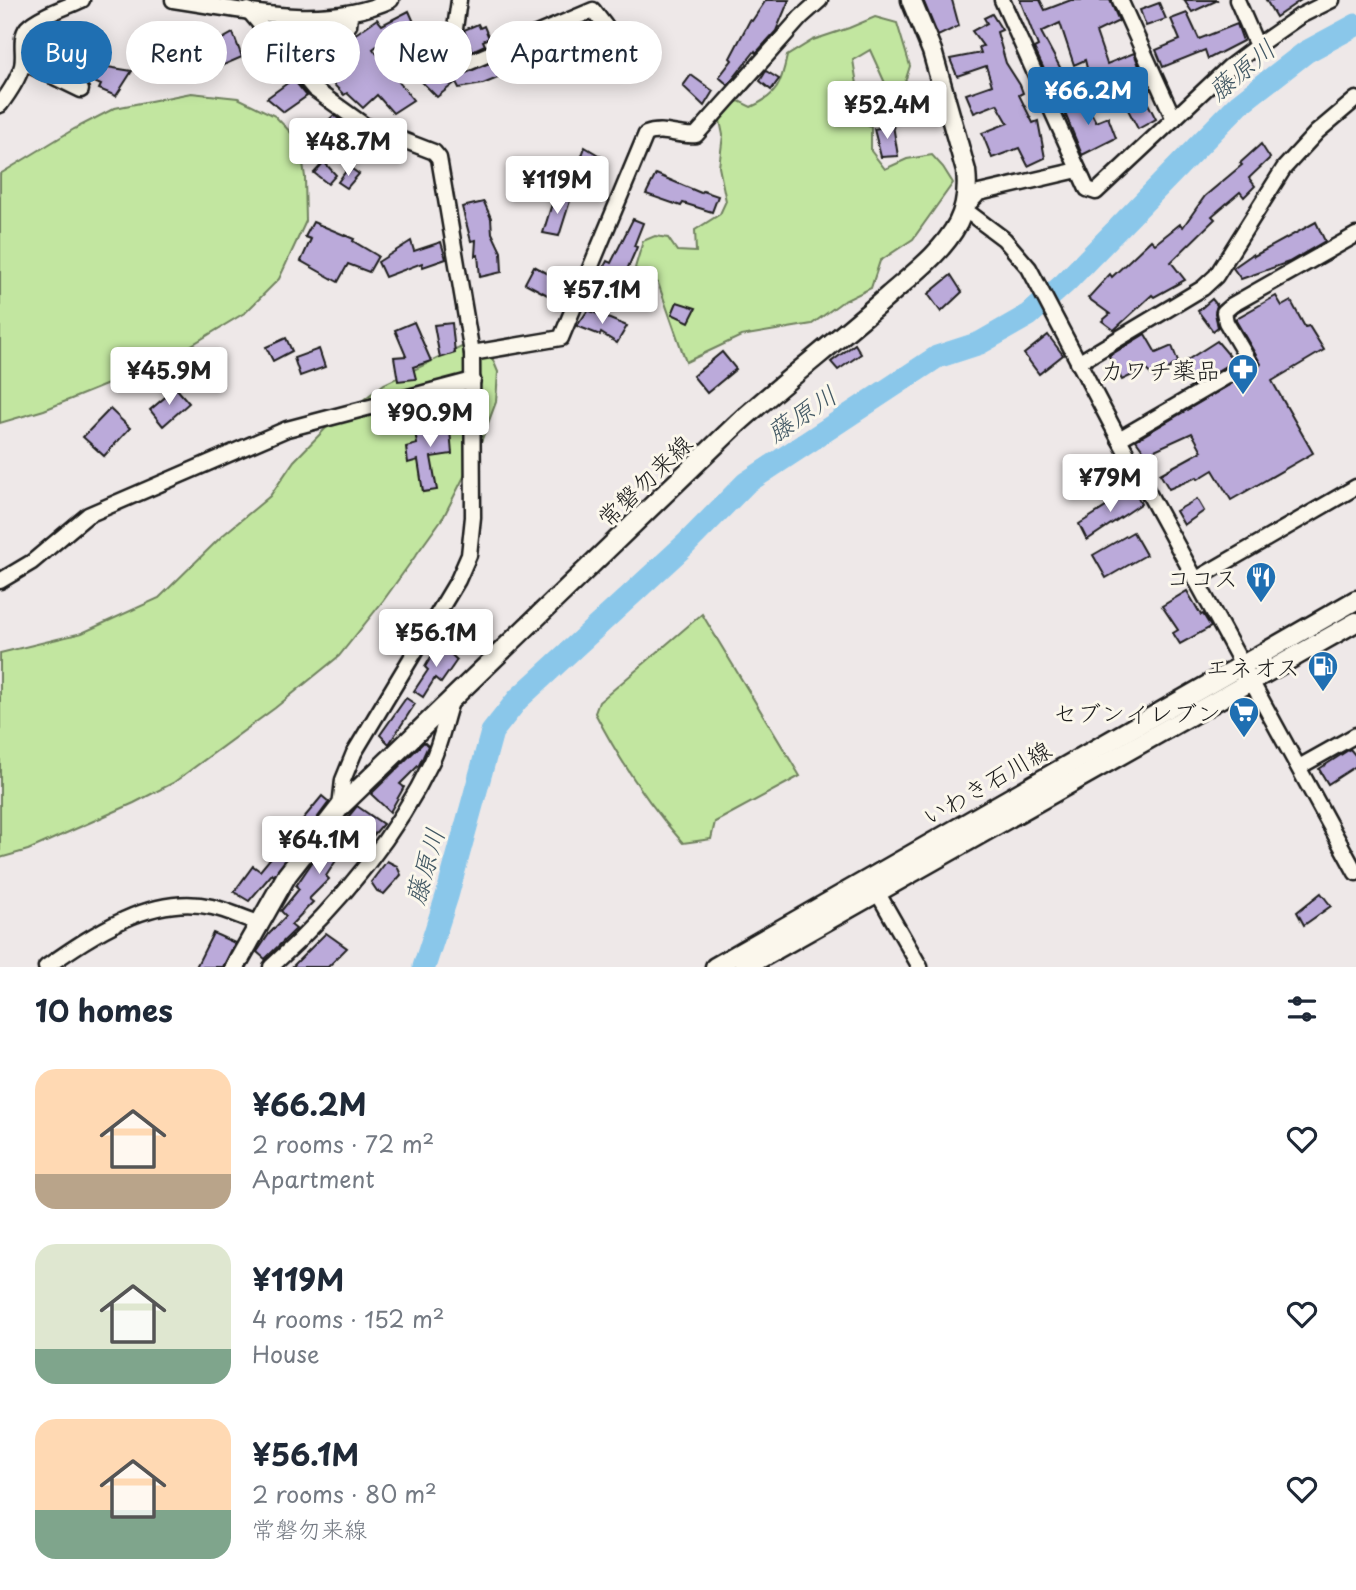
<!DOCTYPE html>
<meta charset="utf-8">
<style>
:root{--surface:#fff;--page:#f6f6f7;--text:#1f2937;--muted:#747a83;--accent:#1f6fb2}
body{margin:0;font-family:"Playpen Sans","Klee One",sans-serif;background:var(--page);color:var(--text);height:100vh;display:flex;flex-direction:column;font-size:26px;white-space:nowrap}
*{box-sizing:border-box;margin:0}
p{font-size:23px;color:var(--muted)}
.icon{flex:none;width:38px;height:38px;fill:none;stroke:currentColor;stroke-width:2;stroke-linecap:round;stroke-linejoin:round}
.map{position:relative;height:967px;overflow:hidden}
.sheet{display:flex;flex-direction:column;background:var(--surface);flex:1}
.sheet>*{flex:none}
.banner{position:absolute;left:21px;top:21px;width:700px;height:63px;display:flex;gap:14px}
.price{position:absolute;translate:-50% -60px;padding:0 16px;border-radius:7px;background:#fff;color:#222;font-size:23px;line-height:46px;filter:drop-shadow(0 2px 4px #0008)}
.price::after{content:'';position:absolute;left:50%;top:42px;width:21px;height:16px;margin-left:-10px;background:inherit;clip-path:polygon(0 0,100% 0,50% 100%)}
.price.active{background:var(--accent);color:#fff}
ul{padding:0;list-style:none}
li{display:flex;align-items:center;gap:21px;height:175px;padding:0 35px}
li span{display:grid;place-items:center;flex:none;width:196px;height:140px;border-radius:21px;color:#555}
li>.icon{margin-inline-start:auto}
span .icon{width:84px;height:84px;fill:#fffc;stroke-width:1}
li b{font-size:30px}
h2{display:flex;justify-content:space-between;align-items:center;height:84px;padding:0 35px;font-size:30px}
.chip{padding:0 24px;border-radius:32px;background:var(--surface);box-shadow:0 4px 18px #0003;font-size:24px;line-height:63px}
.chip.active{background:var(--accent);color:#fff}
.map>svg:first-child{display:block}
.green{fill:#c2e6a0;stroke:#6f815e;stroke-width:2}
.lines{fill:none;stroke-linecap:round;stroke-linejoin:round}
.river{stroke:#8ac7ea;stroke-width:23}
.building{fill:#bbaada;stroke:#1c1c1c;stroke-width:2}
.minor-casing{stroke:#1c1c1c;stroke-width:19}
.major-casing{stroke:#1c1c1c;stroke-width:23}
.minor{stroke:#fbf7ec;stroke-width:14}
.major{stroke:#fbf7ec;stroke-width:18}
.labels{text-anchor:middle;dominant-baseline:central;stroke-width:6;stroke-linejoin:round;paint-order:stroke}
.poi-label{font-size:24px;fill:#1c1c1c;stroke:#fbf7ec;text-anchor:end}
.street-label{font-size:24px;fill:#1c1c1c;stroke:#fbf7ec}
.water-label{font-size:26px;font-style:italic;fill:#425864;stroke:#fbf7ec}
</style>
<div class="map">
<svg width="1356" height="967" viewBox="0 0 1356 967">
<rect width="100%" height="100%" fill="#eee8e8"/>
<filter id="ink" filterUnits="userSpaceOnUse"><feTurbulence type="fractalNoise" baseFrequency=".0143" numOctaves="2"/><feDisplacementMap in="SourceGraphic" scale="14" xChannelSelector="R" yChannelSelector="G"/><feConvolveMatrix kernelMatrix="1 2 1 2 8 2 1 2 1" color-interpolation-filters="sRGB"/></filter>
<g filter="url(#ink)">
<!-- green -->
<g class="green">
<path d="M875 17 897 23 910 66 904 85 885 83 870 50 853 60 857 84 860 122 871 127V151L885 169 907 159 932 155 943 167 953 183 913 239 880 261 871 288 842 302 812 324 741 336 686 362 658 283 635 268 643 241 655 236 668 238 677 251 696 252 695 230 720 214 726 201 719 167 723 135 718 111 739 101 751 107C778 95 781 84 787 56L813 40 849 28Z"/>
<polygon points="191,93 238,98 275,116 300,142 305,177 306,221 279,279 246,312 165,361 44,410 0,423 0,174 74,129 115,108"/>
<polygon points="474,341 488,348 498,372 496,402 479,447 444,516 383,601 339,656 275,708 173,783 134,803 28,850 0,858 0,653 82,633 159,598 222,536 270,496 294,461 325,429 384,384"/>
<path d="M702 614 800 776 715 822 711 839 683 843C648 804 619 759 595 713L599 702Z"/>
</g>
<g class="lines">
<!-- river -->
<polyline class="river" points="424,967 447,896 492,732 518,699 686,544 746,483 937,357 980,343 1029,315 1065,283 1239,104 1306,52 1356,25"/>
</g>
<!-- building -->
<g class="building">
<polygon points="766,0 789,0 776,31 756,53 755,51 728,85 719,77 732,60 730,58 750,20 752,21"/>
<polygon points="923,0 952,0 959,26 938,36"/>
<polygon points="1020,0 1040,0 1045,10 1071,0 1110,0 1119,21 1096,32 1107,64 1134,53 1139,66 1130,70 1145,93 1143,94 1156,119 1138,129 1124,102 1115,106 1102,77 1090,81 1085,60 1074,65 1060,23 1041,32 1062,71 1049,80 1034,48 1038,46"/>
<polygon points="1184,0 1218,0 1192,12"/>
<polygon points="1266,0 1301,0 1276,17"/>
<polygon points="1159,3 1166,19 1146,26 1140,10"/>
<polygon points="409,11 417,29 420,27 428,39 435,56 449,75 454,77 578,27 585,47 587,46 599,64 580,72 568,50 537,60 539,64 507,79 505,75 483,84 459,88 456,82 437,97 382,42 373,49 413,100 393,113 377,95 363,108 347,93 344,95 310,60 323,50 357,33 377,19 382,25"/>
<polygon points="1187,13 1199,39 1237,24 1243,41 1208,59 1205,50 1163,67 1156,50 1180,40 1171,19"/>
<polygon points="992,14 1002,30 997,32 1006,63 1020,85 1023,93 1019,95 1033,123 1038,121 1045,158 1028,166 1019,148 992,158 982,133 1008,123 997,104 974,113 966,94 992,85 986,66 957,76 950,59 981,53 979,47 983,46 972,31 987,23 984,18"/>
<polygon points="478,24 480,28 484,26 489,38 483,41 485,45 472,51 464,30"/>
<polygon points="233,33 242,57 212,70 203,50"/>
<polygon points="83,50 99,56 95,65 132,71 116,96 99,89 101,85 72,72"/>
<polygon points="766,71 779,79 771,90 760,81"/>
<polygon points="691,75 713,91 704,106 683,86"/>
<polygon points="293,79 307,96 284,112 267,98"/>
<polygon points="1084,99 1096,122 1108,117 1116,138 1082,155 1062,106"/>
<polygon points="334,115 349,128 324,151 309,138"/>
<polygon points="893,125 898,156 881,157 874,129"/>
<polygon points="1261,144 1270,158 1249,178 1255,186 1244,197 1240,192 1212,216 1215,219 1171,262 1185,280 1154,297 1152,295 1114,330 1102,321 1110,314 1088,298 1110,274 1112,277 1151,240 1155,244 1180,224 1183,227 1205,196 1242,165 1240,163"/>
<polygon points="585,147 605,159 591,197 572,185"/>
<polygon points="324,162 336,175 328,184 314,173"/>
<polygon points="349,167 359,174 347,188 338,182"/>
<polygon points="656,174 701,193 703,191 718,196 712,212 683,203 681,206 646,194"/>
<polygon points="555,194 570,201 559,236 543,233"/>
<polygon points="484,202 491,218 492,233 501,252 502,272 480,277 478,255 475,256 476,240 471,241 462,207"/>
<polygon points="633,219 643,223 634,246 637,247 626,272 652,285 645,302 609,294 593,287 607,261 611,263"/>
<polygon points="313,222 354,239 353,241 378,256 369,272 348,264 338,282 301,261 311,239 305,237"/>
<polygon points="1316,222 1325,241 1289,262 1241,279 1233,268 1253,254 1254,256"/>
<polygon points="411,241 414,251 441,242 446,259 423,267 422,263 385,277 378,262"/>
<polygon points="534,266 563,282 555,299 525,283"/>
<polygon points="951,275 962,292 941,312 928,294"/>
<polygon points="1276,296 1282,306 1291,301 1305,327 1309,326 1324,350 1272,381 1313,453 1231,500 1213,470 1198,479 1197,477 1169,489 1160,474 1202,451 1192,433 1146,454 1136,440 1258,368 1261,364 1235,319"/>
<polygon points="1212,299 1217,305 1215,313 1218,327 1213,331 1198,311"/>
<polygon points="677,302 696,308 689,322 672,314"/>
<polygon points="588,310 627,326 617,343 601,333 600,335 577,326"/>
<polygon points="414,322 431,361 413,367 416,379 398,381 394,357 406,356 395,330"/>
<polygon points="452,323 455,353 440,358 434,325"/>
<polygon points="1145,334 1156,353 1172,346 1178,362 1155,378 1145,369 1122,380 1109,356"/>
<polygon points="1048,335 1063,355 1039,374 1024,354"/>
<polygon points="286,338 292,351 273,361 266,347"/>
<polygon points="1217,341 1234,361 1191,386 1178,366"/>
<polygon points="855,344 861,354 838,370 831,362"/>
<polygon points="319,349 325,367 300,376 294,358"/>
<polygon points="722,352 736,369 707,393 693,376"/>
<polygon points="176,388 189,403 163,426 150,410"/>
<polygon points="110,409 130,428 104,456 83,437"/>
<polygon points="449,417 452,454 431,457 437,490 423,492 418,460 408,463 406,447 417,444 414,424"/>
<polygon points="1134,489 1141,504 1087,540 1079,524"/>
<polygon points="1197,499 1204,511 1184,525 1176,511"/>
<polygon points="1133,532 1146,555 1106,578 1093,555"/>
<polygon points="1187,591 1201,615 1203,614 1211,627 1180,644 1173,633 1178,630 1162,606"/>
<polygon points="439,643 457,660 441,683 435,678 423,697 414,691 428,670 425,667"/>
<polygon points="406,698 415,704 389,744 380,735"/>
<polygon points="424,742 428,746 423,757 419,765 400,784 404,787 390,812 371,794"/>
<polygon points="1350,749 1356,756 1356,766 1328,784 1319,769"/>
<polygon points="322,796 329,802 274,876 272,874 249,901 234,892 253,866 260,871"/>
<polygon points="357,806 383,824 372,837 363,829 337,859 326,876 329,879 309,899 313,902 291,925 296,929 265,959 257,952 269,934 286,916 281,911 299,889 296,886 315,858"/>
<polygon points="387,861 397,866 401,875 384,894 377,891 371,882"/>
<polygon points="1321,893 1331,906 1304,925 1297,912"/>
<polygon points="213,933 235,943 223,967 196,967"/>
<polygon points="326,933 347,948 328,967 292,967"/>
</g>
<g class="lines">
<!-- minor casing -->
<g class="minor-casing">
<g id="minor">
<path d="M173 0C244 10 322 31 391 0"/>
<polyline points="459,0 451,57 456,68 593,10 616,40"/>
<polyline points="1002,0 1087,189 1096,192 1229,67 1257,46 1237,0"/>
<polyline points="1120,0 1174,119"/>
<polyline points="248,10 314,89 364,125 434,152 439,158 472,353 473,517 469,555 458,580 354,753 343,780 340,807"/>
<polyline points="1257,46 1300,16 1332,0"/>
<polyline points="288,58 349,25 350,15"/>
<polyline points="23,62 81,90"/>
<path d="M0 105C9 93 18 80 22 66 25 54 19 38 27 28 38 16 67 7 82 0"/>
<polyline points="1078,170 979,193 964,209 1004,239 1029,268 1119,439 1356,873"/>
<path d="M472 353 561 338 646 134C663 127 678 137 696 135L801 17 820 0"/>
<polyline points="1078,363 1203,288 1216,276 1284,168 1317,132 1356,99"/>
<polyline points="1119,439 1250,363 1226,322 1224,312 1232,305 1356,235"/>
<polyline points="1195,580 1356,487"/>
<polyline points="0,581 32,562 88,515 287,429 473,380"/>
<polyline points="1299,767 1356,735"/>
<polyline points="872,883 920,967"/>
<path d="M46 967C92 935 152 893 212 907 227 910 243 918 259 923"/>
<path d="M271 967C336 908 394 840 432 761 441 742 445 719 452 699"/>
</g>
</g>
<!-- major casing -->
<g class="major-casing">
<g id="major">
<path d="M235 967 287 875 340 807 737 424C786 380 838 340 888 296 913 274 942 253 958 223 966 207 968 188 966 171L932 51 911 0"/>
<polyline points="715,967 1356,600"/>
<polyline points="745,967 1356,622"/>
</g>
</g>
<!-- minor -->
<use href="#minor" class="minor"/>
<!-- major -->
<use href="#major" class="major"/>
</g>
</g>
<!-- icons -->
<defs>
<g id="pharmacy-pin" transform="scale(1.575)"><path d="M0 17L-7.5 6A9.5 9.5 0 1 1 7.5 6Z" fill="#1f6fb2" stroke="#fbf7ec"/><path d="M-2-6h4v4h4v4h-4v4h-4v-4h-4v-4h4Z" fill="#fff"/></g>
<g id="restaurant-pin" transform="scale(1.575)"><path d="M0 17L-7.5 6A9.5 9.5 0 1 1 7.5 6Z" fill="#1f6fb2" stroke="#fbf7ec"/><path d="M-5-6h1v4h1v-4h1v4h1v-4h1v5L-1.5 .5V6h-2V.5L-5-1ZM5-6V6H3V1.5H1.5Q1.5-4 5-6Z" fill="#fff"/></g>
<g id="fuel-pin" transform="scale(1.575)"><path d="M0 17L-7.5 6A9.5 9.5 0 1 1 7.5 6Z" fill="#1f6fb2" stroke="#fbf7ec"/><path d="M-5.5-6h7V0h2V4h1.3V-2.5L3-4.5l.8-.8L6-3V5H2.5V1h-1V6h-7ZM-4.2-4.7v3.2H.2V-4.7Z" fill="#fff"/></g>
<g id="supermarket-pin" transform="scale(1.575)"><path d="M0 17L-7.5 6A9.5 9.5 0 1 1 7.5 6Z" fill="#1f6fb2" stroke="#fbf7ec"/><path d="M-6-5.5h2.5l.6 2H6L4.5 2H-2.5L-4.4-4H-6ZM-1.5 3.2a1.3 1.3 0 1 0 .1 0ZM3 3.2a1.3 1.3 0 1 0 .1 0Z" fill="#fff"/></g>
</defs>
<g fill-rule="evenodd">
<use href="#pharmacy-pin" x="1243" y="369"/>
<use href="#restaurant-pin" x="1261" y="577"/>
<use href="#fuel-pin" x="1323" y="666"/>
<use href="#supermarket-pin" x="1244" y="712"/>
</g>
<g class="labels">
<!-- poi labels -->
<g class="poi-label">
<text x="1220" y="369">カワチ薬品</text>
<text x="1238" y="577">ココス</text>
<text x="1300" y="666">エネオス</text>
<text x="1221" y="712">セブンイレブン</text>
</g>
<!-- street labels -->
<g class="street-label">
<text transform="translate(644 480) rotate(-44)">常磐勿来線</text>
<text transform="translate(986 782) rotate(-30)">いわき石川線</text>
</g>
<!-- water labels -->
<g class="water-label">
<text transform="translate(1241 69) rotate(-40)">藤原川</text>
<text transform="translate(801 413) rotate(-34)">藤原川</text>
<text transform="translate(424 866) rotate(-74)">藤原川</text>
</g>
</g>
</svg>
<b class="price active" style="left:1088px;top:127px">¥66.2M</b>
<b class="price" style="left:887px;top:141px">¥52.4M</b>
<b class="price" style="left:348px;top:178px">¥48.7M</b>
<b class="price" style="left:557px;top:216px">¥119M</b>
<b class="price" style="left:602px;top:326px">¥57.1M</b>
<b class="price" style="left:169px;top:407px">¥45.9M</b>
<b class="price" style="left:430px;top:449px">¥90.9M</b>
<b class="price" style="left:1110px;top:514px">¥79M</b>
<b class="price" style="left:436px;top:669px">¥56.1M</b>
<b class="price" style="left:319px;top:876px">¥64.1M</b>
<div class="banner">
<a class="chip active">Buy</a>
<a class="chip">Rent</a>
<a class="chip">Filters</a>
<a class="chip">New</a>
<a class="chip">Apartment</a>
</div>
</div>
<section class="sheet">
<h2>10 homes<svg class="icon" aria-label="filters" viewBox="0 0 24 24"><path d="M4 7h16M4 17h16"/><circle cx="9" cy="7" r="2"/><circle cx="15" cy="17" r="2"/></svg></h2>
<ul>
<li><span style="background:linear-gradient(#ffd9b3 75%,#b9a48a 0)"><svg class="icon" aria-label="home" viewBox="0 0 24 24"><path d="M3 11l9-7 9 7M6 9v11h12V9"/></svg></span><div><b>¥66.2M</b><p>2 rooms · 72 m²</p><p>Apartment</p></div><svg class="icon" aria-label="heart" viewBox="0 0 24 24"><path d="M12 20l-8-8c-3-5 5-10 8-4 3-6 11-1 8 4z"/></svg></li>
<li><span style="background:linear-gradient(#dfe7d0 75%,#7fa58c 0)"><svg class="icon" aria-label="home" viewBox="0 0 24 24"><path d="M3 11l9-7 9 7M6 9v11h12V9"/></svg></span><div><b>¥119M</b><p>4 rooms · 152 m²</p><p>House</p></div><svg class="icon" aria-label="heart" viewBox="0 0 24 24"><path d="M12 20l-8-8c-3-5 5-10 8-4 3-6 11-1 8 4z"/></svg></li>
<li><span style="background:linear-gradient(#ffd9b3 65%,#7fa58c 0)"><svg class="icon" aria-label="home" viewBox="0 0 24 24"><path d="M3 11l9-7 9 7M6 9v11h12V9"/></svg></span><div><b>¥56.1M</b><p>2 rooms · 80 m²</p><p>常磐勿来線</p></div><svg class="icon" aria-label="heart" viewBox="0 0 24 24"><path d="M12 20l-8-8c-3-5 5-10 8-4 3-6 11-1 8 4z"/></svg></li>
</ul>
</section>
